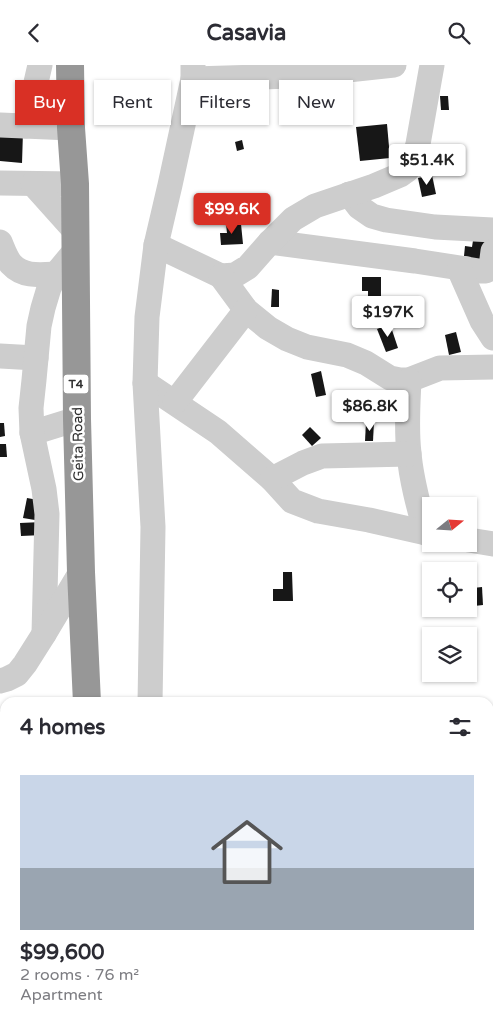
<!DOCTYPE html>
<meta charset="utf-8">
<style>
:root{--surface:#fff;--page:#f2f2f3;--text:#2b2b33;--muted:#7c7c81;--accent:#d93025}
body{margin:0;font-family:"Varela Round",sans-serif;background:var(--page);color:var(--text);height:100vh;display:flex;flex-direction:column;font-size:19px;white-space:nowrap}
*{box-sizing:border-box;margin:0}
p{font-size:16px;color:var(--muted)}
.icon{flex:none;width:28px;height:28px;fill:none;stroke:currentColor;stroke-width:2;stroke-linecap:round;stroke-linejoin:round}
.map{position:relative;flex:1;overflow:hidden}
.sheet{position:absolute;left:0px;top:632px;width:494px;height:336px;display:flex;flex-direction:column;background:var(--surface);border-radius:15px 15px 0 0;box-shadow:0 1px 4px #0004}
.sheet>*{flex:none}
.top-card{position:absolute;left:15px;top:15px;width:464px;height:45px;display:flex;gap:10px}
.needle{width:32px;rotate:72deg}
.fabs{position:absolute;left:422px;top:432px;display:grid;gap:10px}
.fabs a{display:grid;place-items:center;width:55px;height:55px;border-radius:0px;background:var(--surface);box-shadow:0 1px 4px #0004;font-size:25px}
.price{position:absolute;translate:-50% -42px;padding:0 11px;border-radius:5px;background:#fff;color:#222;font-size:16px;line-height:32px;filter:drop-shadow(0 1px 2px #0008)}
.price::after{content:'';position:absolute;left:50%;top:30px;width:15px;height:11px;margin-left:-8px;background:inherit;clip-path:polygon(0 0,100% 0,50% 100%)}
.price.on{background:var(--accent);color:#fff}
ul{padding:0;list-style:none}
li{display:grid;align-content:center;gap:10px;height:265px;padding:0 20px}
li span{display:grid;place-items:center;height:155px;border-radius:0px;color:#555}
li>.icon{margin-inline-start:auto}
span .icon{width:90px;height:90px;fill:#fffc;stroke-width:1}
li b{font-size:21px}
h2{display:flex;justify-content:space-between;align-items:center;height:60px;padding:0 20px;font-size:21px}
.chip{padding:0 18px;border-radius:0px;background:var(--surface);box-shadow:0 1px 4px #0004;font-size:18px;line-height:45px}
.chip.on{background:var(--accent);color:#fff}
header{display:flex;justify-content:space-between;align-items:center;height:65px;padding:0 20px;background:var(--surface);font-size:22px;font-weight:700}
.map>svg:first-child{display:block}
.building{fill:#171717}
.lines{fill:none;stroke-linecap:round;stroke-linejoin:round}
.minor{stroke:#cdcdcd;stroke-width:25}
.highway{stroke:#979797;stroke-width:28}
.labels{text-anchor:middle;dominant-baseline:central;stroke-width:5;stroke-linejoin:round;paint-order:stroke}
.shield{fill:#fff;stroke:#6e6e6e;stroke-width:1}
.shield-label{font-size:12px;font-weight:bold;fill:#303030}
.street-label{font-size:14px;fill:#303030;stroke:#fff}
</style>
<header><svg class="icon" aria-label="back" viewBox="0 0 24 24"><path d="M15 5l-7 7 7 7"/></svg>Casavia<svg class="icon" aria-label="search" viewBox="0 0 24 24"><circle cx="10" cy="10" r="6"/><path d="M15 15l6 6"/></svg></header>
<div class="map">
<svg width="493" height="968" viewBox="0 0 493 968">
<rect width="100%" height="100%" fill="#fff"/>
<!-- building -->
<g class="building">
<polygon points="440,31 448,31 449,45 441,45"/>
<polygon points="387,59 390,93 360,96 356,62"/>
<polygon points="0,65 23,66 22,98 0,96"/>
<polygon points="242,75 244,84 237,86 235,77"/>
<polygon points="431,84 442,86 437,105 427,102"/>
<polygon points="432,110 436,129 422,132 418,113"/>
<polygon points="226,159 241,159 243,179 221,180 220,168 227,168"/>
<polygon points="474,169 489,170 486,202 470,200 471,192 464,191 465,181 472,182"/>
<polygon points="362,212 381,212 381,237 368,237 368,226 362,226"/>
<polygon points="272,224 279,225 279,242 271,242"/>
<polygon points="390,259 398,283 386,287 377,264"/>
<polygon points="456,267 461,287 449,290 445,270"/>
<polygon points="321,306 326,330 316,332 311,309"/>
<polygon points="360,334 362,346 339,350 337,338"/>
<circle cx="392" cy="343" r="4.5"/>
<polygon points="366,357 374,357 373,376 365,376"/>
<polygon points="0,358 4,358 5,371 0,372"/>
<polygon points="310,362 321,373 312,381 302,370"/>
<polygon points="0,379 6,379 7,392 0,392"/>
<polygon points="27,433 38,435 35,455 23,453"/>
<polygon points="42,457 43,470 21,471 20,458"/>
<polygon points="283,507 292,507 293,536 273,536 273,524 283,524"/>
<polygon points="482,522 483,540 474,541 473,523"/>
<polygon points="0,884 5,885 4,895 0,895"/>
</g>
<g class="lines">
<!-- minor -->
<g class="minor">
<polyline points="193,14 292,11 394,0"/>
<polyline points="0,60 71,63"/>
<polyline points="26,61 40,0"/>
<polyline points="0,118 75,119"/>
<polyline points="33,119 76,167"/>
<polyline points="349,129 359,142 372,151 386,155 435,162 493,165"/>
<path d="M0 177C3 184 6 193 11 199 23 212 39 210 56 209"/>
<polyline points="270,177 415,196 479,206 486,206 491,202 493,186"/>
<polyline points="156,180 221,211 235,210 248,202 270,177 293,154 315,141 374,121 400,110 407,105 413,97 418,79 432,0"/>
<polyline points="459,204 482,256 493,273"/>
<polyline points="221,211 246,245 268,263 287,274 307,282 347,290 366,298 390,313 400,315 409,315 440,303 493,302"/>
<polyline points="0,291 36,293"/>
<path d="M409 315C408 339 406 364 409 388 411 414 419 443 426 468"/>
<polyline points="145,318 218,367 272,414 292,436 318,446 369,455 431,469"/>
<polyline points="175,337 246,245"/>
<polyline points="32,368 77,354"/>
<polyline points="272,414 303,398 322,391 409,389"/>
<polyline points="469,475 493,479"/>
<polyline points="44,569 47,449 44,424 32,368 31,343 34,315 39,261 43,243 49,223 56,209 75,186"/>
<polyline points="0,616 7,614 17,609 25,599 44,569 81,507"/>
<polyline points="150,638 153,462 145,318 147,252 156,180 170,120 193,14 193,0"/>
<polyline points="0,658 5,661"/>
<polyline points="0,761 5,760"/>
<polyline points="142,968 143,964"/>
</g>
<!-- highway -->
<g class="highway">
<polyline points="70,0 71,63 75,119 77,354 81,507 87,638"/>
<polyline points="91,964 91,968"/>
</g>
</g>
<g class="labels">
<!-- shield labels -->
<rect class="shield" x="63.5" y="309.5" width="25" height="19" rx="4"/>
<g class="shield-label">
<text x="76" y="319">T4</text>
</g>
<!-- street labels -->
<g class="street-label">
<text transform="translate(78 379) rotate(-91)">Geita Road</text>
</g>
</g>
</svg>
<div class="fabs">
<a><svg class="needle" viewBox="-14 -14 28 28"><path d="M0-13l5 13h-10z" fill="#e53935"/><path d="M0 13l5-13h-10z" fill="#7c7c81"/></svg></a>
<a><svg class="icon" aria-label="locate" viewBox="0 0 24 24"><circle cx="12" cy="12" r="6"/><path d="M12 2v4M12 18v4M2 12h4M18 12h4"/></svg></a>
<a><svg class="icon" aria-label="layers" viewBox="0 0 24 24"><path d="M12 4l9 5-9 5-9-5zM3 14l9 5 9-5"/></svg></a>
</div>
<b class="price" style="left:427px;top:121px">$51.4K</b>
<b class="price on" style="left:232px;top:170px">$99.6K</b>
<b class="price" style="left:388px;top:273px">$197K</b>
<b class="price" style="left:370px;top:367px">$86.8K</b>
<div class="top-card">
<a class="chip on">Buy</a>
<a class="chip">Rent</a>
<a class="chip">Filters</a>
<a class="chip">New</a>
</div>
<section class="sheet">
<h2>4 homes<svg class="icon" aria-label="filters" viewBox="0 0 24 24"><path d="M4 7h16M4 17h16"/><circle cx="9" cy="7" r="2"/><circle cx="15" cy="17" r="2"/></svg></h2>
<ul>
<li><span style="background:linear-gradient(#c9d6e8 60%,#9aa5b1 0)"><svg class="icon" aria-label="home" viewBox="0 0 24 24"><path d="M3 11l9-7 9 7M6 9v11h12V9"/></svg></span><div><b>$99,600</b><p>2 rooms · 76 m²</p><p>Apartment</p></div></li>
</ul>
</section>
</div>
